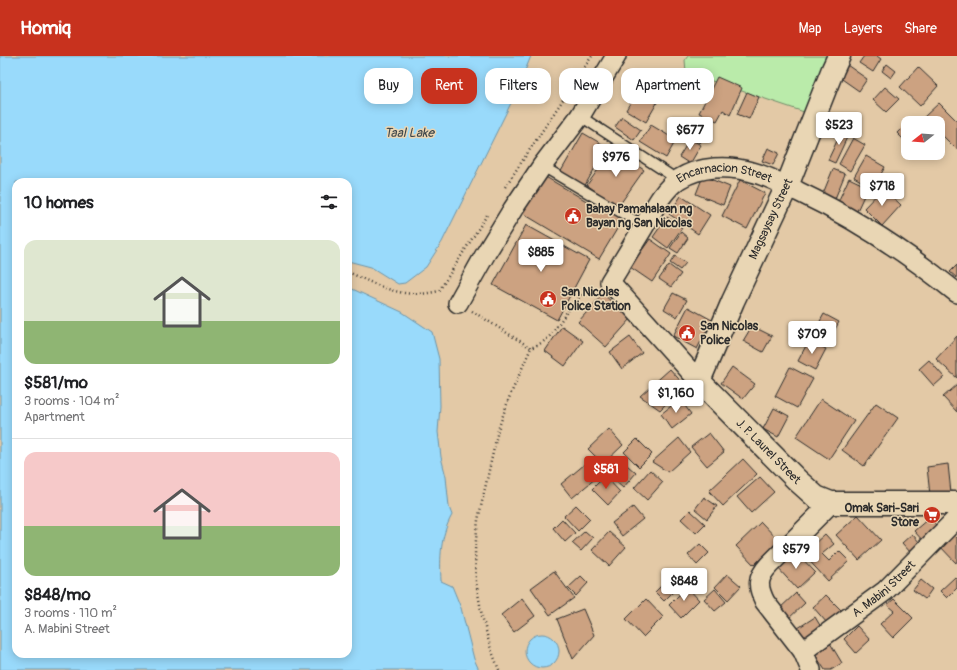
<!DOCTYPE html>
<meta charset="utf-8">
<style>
:root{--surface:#fff;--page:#f2f2f2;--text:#202124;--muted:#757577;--line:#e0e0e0;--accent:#c8321e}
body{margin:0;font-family:Pangolin,sans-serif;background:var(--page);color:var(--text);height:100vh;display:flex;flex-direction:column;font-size:15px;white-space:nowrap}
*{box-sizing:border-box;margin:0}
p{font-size:13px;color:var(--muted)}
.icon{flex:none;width:22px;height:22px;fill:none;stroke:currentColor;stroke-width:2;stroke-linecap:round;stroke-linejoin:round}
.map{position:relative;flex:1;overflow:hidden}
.sheet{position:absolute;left:12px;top:122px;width:340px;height:480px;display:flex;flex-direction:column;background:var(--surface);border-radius:12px;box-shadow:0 2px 10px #0003}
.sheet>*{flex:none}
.banner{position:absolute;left:364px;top:12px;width:380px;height:36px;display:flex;gap:8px}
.needle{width:26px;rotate:253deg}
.fabs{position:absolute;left:901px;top:60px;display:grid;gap:8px}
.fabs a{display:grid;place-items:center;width:44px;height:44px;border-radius:8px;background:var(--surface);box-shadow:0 2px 10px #0003;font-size:20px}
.price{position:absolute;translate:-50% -34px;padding:0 9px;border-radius:4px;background:#fff;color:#222;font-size:13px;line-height:26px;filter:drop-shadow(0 1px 2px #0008)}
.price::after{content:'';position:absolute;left:50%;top:24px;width:12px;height:9px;margin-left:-6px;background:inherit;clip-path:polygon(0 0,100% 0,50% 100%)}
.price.current{background:var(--accent);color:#fff}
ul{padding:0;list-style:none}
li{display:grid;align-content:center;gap:8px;height:212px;padding:0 12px}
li+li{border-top:1px solid var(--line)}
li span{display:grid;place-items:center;height:124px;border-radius:12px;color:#555}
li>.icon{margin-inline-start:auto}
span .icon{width:72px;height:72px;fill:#fffc;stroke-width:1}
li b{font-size:17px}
h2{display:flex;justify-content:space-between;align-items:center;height:48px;padding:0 12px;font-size:17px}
.pill{padding:0 14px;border-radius:12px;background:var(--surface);box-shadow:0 2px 10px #0003;font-size:14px;line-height:36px}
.pill.current{background:var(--accent);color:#fff}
header{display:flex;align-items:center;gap:24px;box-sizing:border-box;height:56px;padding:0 20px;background:var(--accent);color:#fff}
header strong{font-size:19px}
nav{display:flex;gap:22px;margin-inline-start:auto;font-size:14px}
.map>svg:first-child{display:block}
.green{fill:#baebaa;stroke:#728b6a}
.water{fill:#99dafb;stroke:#6d94a8}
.building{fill:#cca281;stroke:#2b2b2b}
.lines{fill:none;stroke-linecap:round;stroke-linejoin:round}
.lane-casing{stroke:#2b2b2b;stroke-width:12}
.street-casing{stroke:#2b2b2b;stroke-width:22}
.secondary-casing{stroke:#2b2b2b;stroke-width:25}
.path{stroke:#2b2b2b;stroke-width:2.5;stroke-dasharray:1 3;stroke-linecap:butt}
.lane{stroke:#e9d6b4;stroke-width:9}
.street{stroke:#e9d6b4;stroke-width:19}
.secondary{stroke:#e9d6b4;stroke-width:22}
.labels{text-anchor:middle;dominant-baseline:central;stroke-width:3;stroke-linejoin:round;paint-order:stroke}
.street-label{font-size:12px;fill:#2b2b2b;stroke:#e9d6b4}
.poi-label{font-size:12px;font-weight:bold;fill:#2b2b2b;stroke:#e9d6b4;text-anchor:start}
.water-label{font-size:13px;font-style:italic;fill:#3c454a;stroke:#e9d6b4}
</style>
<header>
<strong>Homiq</strong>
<nav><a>Map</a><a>Layers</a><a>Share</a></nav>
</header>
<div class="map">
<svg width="957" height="614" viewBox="0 0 957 614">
<rect width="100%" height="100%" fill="#e3c9a6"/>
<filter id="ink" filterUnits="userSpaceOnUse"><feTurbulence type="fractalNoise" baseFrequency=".025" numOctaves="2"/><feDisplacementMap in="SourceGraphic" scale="8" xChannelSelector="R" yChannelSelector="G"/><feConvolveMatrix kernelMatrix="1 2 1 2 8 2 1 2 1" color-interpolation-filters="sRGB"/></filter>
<g filter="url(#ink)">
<!-- green -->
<polygon class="green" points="688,0 834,0 810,58 712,25 697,24 686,16 685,4"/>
<!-- water -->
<g class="water">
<path d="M0 0H531L516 37 442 186 426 211 405 227 398 228 371 211 348 205V126H16V598H348V231L402 256 432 276 439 303 440 350 438 376 441 401 446 421 449 451 452 459C440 481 440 501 441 525L452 530 461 552 474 603 479 614H0Z"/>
<circle cx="542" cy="595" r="17"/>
</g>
<!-- building -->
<g class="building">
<polygon points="864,0 877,0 881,3 873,16 859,7"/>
<polygon points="887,8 896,15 891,22 882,15"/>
<polygon points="847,9 867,23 859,35 839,21"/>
<polygon points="918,11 938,30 920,50 900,31"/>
<polygon points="717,21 742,32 730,59 723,54 717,65 699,57"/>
<polygon points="885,31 899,43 886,56 873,44"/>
<polygon points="637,35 657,47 646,66 626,54"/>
<polygon points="747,36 759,41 749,63 737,58"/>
<polygon points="939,47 957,65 957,94 938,75 938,67 930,67 924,61"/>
<polygon points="622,61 641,74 634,84 615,71"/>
<polygon points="692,61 709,72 700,87 683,76"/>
<polygon points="910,64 913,67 908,67 908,88 897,77"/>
<polygon points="651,69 676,84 666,102 640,86"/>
<polygon points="843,72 850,75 835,107 828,104"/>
<polygon points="583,77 607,91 584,131 560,117"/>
<polygon points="853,82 865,89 850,115 839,108"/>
<polygon points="690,83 701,89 690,108 679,101"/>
<polygon points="768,92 779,97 773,109 762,105"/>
<polygon points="613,93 644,114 618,151 587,129"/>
<polygon points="866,100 885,111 873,132 854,121"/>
<polygon points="833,113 845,118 834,145 822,140"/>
<polygon points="544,120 600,153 602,150 623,163 599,203 522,157"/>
<polygon points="703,120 730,131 723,149 696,138"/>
<polygon points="849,122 868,131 856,157 837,148"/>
<polygon points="740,124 765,137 747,173 722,160"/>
<polygon points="883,132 901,149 882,170 864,152"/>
<polygon points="681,140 710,159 698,178 669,158"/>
<polygon points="667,161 682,172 668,192 653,181"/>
<polygon points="526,169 589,204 557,264 493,229"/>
<polygon points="681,176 688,182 678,197 670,192"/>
<polygon points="650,183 671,198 652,226 630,211"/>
<polygon points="675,200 686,207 680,214 670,207"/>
<polygon points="669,209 681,218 671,231 659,223"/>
<polygon points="957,209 957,222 950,216"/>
<polygon points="673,237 687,244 677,261 664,253"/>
<polygon points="603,238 631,263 606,291 578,266"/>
<polygon points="688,251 712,264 697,293 673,280"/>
<polygon points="824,258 839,266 827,288 812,280"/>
<polygon points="562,270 583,285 565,310 545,295"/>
<polygon points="752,270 772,280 763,296 743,285"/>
<polygon points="957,280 957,322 936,303"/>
<polygon points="630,281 642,297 622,313 610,296"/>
<polygon points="809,284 826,293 815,314 798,305"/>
<polygon points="929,304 944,321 934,330 919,313"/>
<polygon points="732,311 755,328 743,343 721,327"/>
<polygon points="790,311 813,323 797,352 775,340"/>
<polygon points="670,313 684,329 660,354 640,340"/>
<polygon points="957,329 957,356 943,341"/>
<polygon points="680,343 691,358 672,373 661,358"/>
<polygon points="821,343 854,365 829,403 796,381"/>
<polygon points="876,347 898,362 864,410 842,394"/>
<polygon points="774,352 789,360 778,381 763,373"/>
<polygon points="609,373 623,389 603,408 588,393"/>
<polygon points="709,377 724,396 707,410 691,391"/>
<polygon points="679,382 690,396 668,416 652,406"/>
<polygon points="637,383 652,398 639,411 624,396"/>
<polygon points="619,402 636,417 623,432 606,417"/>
<polygon points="743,403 757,418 723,450 709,435"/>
<polygon points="585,408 596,422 572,442 561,428"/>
<polygon points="948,408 951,437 930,439 927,411"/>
<polygon points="650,414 663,426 647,444 634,432"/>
<polygon points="605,420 620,436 608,449 592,433"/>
<polygon points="760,421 774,436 751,457 737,441"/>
<polygon points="704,441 717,450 707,463 695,453"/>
<polygon points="576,449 590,463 578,475 564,460"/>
<polygon points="633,451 643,463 622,480 612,467"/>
<polygon points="690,454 705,468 696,477 681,463"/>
<polygon points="858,459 881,484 859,504 836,479"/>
<polygon points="929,462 939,472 924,486 914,475"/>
<polygon points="562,463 575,477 565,486 553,472"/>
<polygon points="761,466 779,485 754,509 736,490"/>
<polygon points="585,475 593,482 581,495 572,487"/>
<polygon points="609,476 626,491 609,510 592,494"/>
<polygon points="951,476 957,482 957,505 956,507 938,488"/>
<polygon points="825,478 834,488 822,498 829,505 839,495 849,505 828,525 803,498"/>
<polygon points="912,478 921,488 911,497 902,487"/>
<polygon points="700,488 709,497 697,509 688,499"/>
<polygon points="795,495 815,516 797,533 777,511"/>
<polygon points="554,515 574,542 550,559 531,532"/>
<polygon points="727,518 741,530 728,544 715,531"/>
<polygon points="672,519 681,528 664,545 655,536"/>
<polygon points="581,520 588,527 576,540 568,532"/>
<polygon points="955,521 957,523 957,532 947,542 940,535"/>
<polygon points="921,524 932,533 925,543 913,534"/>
<polygon points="687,531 699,544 681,562 669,549"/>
<polygon points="715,533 726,546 715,555 704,543"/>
<polygon points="796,537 805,547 787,564 778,554"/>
<polygon points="826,539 841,554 827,567 813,551"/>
<polygon points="522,542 535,560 514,576 501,559"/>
<polygon points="646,543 663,561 643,581 626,563"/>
<polygon points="894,543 913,562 893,582 880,568 894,555 887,549"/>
<polygon points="583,553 594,579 573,603 557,563"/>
<polygon points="815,561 824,576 808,587 798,572"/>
<polygon points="857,570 870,584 856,597 844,583"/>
<polygon points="830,587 842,607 831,614 825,614 814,597"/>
</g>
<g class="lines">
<!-- lane casing -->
<g class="lane-casing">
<g id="lane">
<polyline points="580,60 678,124"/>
<polyline points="542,110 644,170"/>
</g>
</g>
<!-- street casing -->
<g class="street-casing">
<g id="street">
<polyline points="458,247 486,197 513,153 542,110 580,60 616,0"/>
<path id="s1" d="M699 325 610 226C621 208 632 190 643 172 653 155 662 134 679 123 700 110 728 109 752 116 768 120 784 129 799 136 856 163 909 198 957 237"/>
<path id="s2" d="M803 595 885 535 957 462"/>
<path d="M811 614 803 595 765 546C757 530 757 522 769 509L831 447"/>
</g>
</g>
<!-- secondary casing -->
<g class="secondary-casing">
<g id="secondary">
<path id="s3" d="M839 0 833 13 787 130 733 245 699 325 797 424 816 441 831 447H957"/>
</g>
</g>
<!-- path -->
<g class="path">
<polyline points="505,131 592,0"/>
<path d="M348 216C380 230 402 244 439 235L487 159"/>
<polyline points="472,255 531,292"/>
<path d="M499 614 490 590 482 560 476 526 475 494 478 464 498 374 509 342 531 292 543 286 549 281C563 264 573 241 594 231"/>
</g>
<!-- lane -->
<use href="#lane" class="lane"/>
<!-- street -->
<use href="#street" class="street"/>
<!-- secondary -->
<use href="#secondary" class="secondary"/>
</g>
</g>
<!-- icons -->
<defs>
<g id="civic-disc" transform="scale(0.9)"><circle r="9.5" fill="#c8321e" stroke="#e9d6b4"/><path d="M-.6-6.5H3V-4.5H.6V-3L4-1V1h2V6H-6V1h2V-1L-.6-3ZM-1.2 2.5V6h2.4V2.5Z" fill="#fff"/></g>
<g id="supermarket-disc" transform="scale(0.9)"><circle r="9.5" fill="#c8321e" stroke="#e9d6b4"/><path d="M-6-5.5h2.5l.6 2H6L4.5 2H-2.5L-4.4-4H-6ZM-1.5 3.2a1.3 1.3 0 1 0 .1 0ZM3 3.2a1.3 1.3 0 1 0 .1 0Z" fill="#fff"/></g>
</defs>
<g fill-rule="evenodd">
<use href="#civic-disc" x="573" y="160"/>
<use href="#civic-disc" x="548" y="243"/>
<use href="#civic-disc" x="687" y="277"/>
<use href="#supermarket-disc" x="932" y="459"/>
</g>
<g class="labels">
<!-- street labels -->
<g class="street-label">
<text stroke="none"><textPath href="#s1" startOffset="305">Encarnacion Street</textPath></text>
<text transform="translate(771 163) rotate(-65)">Magsaysay Street</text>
<text stroke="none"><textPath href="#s3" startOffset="453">J. P. Laurel Street</textPath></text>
<text stroke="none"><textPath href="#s2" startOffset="102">A. Mabini Street</textPath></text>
</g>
<!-- poi labels -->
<g class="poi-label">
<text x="586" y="153">Bahay Pamahalaan ng<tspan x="586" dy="14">Bayan ng San Nicolas</tspan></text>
<text x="561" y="236">San Nicolas<tspan x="561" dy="14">Police Station</tspan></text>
<text x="700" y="270">San Nicolas<tspan x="700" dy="14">Police</tspan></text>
<text x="919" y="452" text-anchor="end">Omak Sari-Sari<tspan x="919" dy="14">Store</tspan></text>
</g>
<!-- water labels -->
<g class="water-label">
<text x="409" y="77">Taal Lake</text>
</g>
</g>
</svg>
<div class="fabs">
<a><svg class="needle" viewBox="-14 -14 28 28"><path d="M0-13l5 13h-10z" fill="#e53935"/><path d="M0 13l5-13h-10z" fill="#757577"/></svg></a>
</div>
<b class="price" style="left:839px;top:90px">$523</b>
<b class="price" style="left:690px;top:95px">$677</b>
<b class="price" style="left:616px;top:122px">$976</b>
<b class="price" style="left:882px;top:151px">$718</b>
<b class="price" style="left:541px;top:217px">$885</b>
<b class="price" style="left:812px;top:299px">$709</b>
<b class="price" style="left:676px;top:358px">$1,160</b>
<b class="price current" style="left:606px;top:434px">$581</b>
<b class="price" style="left:796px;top:514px">$579</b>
<b class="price" style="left:684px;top:546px">$848</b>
<div class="banner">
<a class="pill">Buy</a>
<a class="pill current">Rent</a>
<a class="pill">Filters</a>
<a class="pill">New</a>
<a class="pill">Apartment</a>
</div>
<section class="sheet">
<h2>10 homes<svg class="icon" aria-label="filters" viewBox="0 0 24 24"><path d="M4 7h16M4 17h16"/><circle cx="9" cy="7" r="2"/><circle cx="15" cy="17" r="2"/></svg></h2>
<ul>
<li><span style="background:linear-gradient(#dfe7d0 65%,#8fb573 0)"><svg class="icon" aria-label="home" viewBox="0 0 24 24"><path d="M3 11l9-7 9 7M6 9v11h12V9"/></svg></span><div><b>$581/mo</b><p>3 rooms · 104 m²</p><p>Apartment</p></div></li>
<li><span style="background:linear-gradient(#f6c9c9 60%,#8fb573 0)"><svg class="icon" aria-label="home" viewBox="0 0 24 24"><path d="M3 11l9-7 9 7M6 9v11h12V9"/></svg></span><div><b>$848/mo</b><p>3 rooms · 110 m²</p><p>A. Mabini Street</p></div></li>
</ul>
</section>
</div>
